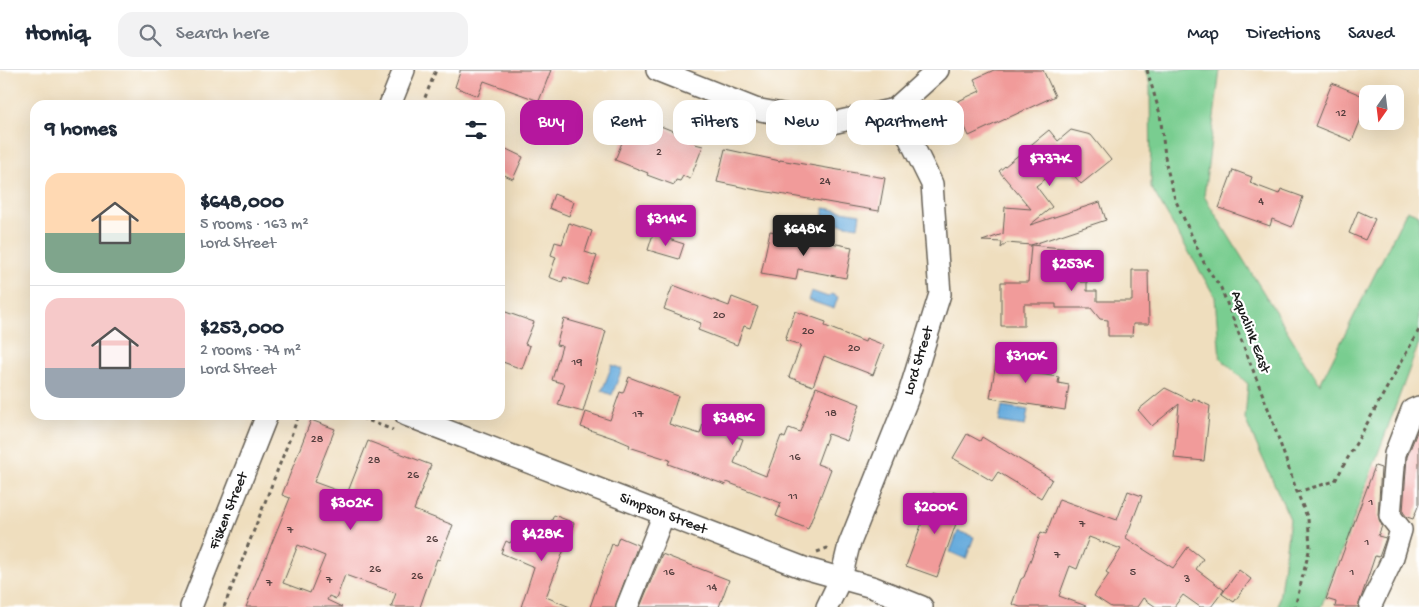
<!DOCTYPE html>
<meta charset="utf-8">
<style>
:root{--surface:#fff;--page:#f2f2f3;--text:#1f2937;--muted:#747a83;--line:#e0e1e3;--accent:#b5179e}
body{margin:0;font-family:"Gochi Hand",sans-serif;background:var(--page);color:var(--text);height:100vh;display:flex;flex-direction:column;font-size:19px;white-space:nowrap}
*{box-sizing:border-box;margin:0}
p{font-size:16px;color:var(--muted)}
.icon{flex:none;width:28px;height:28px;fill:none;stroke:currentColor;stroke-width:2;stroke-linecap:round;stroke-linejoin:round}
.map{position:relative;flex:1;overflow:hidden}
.sheet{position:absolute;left:30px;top:30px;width:475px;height:320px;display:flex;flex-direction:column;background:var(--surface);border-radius:15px;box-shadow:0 5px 20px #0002}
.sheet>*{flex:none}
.top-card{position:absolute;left:520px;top:30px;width:475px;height:45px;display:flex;gap:10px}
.needle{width:32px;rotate:194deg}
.controls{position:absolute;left:1359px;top:15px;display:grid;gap:10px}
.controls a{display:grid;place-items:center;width:45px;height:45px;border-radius:10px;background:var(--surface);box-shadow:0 5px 20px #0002;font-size:25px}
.price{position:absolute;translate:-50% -42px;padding:0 11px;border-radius:5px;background:var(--accent);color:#fff;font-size:16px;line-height:32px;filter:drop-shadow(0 1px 2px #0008)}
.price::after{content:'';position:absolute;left:50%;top:30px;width:15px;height:11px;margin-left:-8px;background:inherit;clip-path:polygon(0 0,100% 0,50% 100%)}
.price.selected{background:#222;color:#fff}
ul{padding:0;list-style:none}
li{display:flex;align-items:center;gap:15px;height:125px;padding:0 15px}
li+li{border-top:1px solid var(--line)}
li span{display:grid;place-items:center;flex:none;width:140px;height:100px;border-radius:15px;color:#555}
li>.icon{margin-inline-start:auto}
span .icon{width:60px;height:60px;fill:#fffc;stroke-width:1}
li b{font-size:21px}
h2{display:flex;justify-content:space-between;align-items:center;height:60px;padding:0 15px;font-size:21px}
.tag{padding:0 18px;border-radius:15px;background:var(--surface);box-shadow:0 5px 20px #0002;font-size:18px;line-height:45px}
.tag.selected{background:var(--accent);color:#fff}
header{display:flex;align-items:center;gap:30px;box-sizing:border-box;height:70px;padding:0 25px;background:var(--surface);border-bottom:1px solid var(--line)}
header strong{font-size:24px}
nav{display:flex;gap:28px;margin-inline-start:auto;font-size:18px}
.search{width:350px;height:45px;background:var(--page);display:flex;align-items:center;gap:12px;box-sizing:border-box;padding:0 18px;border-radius:15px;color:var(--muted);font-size:19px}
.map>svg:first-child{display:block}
.green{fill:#79cd90;stroke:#4a7456}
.water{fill:#68acdd;stroke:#42647c}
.building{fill:#f19b9a;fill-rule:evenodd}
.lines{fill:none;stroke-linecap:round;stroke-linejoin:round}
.minor-casing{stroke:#666055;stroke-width:24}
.path{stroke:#666055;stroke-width:3;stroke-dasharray:4 4;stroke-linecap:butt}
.minor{stroke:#fff;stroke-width:21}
.labels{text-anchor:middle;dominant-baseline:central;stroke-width:4.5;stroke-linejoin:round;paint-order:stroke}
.number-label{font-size:12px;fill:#513c3c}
.street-label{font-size:15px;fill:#1c1c1c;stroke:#fff}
</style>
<header>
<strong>Homiq</strong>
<div class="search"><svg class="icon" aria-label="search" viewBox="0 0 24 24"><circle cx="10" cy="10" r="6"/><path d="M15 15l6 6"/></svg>Search here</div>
<nav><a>Map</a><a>Directions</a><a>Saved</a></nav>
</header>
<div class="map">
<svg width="1419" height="537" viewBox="0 0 1419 537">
<rect width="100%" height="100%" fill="#fff"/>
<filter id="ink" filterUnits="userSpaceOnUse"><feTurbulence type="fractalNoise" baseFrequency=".02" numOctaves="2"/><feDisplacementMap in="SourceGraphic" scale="10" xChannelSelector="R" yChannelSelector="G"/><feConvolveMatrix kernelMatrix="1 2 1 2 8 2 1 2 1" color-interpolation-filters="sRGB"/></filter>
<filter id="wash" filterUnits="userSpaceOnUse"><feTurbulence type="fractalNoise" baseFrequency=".0096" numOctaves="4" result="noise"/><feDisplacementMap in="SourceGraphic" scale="20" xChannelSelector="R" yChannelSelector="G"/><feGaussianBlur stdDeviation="1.12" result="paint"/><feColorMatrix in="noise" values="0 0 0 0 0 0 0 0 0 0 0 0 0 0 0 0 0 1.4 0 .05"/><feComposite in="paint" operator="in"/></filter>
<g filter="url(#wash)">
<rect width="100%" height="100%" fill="#efdebe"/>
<!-- green -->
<polygon class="green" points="1145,0 1220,0 1204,126 1320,314 1407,140 1419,145 1419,273 1321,537 1278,537 1290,449 1245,349 1248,314 1220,288 1215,227 1151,117 1150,15"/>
<!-- water -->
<g class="water">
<polygon points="824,138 860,144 858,157 822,151"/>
<polygon points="811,221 828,227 831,224 838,227 834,239 808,230"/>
<polygon points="612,295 622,299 612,325 602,321"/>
<polygon points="1002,336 1028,340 1025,356 999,352"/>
<polygon points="958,461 974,467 966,489 950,482"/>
</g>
<g id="blocks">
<!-- building -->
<g class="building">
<polygon points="460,0 551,0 539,31 484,11 478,26 455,17 460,2"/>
<polygon points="994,0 1043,0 1055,26 969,66 954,33 980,21 974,9"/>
<polygon points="1332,13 1368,28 1368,32 1352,71 1315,56"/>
<polygon points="540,33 561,42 555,56 534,48"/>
<polygon points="633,45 678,63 680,59 698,66 695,74 703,76 690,109 683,106 680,111 676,110 674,115 647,105 648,103 615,90"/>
<polygon points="1049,60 1058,71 1071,60 1091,65 1111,90 1081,114 1065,94 1036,116 1052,137 1030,155 1100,132 1106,150 1031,175 1007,173 1001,178 1002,172 982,171 1003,164 1005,137 1031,139 999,101"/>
<polygon points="500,76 523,87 513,109 500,103"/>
<polygon points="725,79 780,91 780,90 885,108 879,141 756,120 717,112"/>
<polygon points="1233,100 1252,107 1250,113 1279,124 1281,119 1303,127 1292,157 1272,149 1270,156 1219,138"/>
<polygon points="554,124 574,132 569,146 549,138"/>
<polygon points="1358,141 1375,149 1365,170 1349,163"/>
<polygon points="569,153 592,161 585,182 597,186 587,215 564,207 562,212 549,207 556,187 551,185 555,172 562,174"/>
<polygon points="770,161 852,177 846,208 798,199 796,210 761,204"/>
<polygon points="653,164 684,174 679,189 648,180"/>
<polygon points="1031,175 1083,180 1080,212 1087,212 1087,221 1097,221 1097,231 1132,231 1132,200 1148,200 1149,254 1133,254 1132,266 1108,266 1108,250 1100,249 1091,238 1056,238 1056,234 1024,234 1024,256 1001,256 1001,212 1028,212"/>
<polygon points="673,215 729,236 732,227 758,237 750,258 744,256 737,275 698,260 701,253 664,239"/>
<polygon points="500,240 534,252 525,274 530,276 522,299 500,291"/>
<polygon points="795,241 826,252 825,256 865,272 866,268 884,275 873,305 824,286 813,316 789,307 801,275 785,270"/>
<polygon points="564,249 606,261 583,342 558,335 565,314 552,310 562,276 556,275"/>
<polygon points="998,281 1027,286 1024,302 1059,307 1058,313 1069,315 1065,340 990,328"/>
<polygon points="629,307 678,326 669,354 700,364 703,354 743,369 734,393 766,406 781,366 785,368 789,358 800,362 816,317 860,334 847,371 828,364 817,394 831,399 808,459 776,446 781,433 727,412 726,415 668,394 670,390 629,377 630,375 616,369 581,357 586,342 610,350 620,322 623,323"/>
<polygon points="1165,318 1192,331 1193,328 1210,336 1204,391 1174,388 1179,334 1152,356 1138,340"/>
<path d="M311 350 335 359 314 412 347 424 368 371 431 395 414 440 453 455 439 490 437 489 420 537H391L396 523 345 505 336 529 329 526 327 530 342 537H246L290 428 282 425ZM298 475 325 486 310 523 283 513Z"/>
<polygon points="1419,357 1419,434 1413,449 1407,447 1403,442 1407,387"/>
<polygon points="967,364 980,371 982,367 1052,409 1041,428 998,402 992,411 953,388"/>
<polygon points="1375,396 1381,398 1378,445 1382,456 1378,466 1386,468 1379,487 1375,486 1358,537 1335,537 1336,532 1326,529"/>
<polygon points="1128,421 1142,426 1126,468 1173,498 1188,477 1203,489 1196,499 1224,520 1211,537 1200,537 1183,525 1174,537 1156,537 1143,528 1137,537 1111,537 1094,526 1109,504 1106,502 1121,479 1089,467 1077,499 1070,496 1059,526 1086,536 1086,537 1020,537 1012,534 1021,509 1024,507 1041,462 1046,464 1059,429 1117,450"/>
<polygon points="933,423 963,434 937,507 906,496"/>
<polygon points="554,445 574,453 546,527 570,537 521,537 534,497 501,483 506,471 510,473 512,470 539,481"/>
<polygon points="619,467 638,475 615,537 590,537 612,474 616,475"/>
<polygon points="662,484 729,510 719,537 640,537"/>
<polygon points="1239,500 1251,509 1234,532 1222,524"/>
</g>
</g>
</g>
<g filter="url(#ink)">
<use href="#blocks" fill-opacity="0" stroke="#666055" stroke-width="1"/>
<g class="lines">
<!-- minor casing -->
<g class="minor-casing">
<g id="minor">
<polyline points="657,0 755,39 832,53 895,39 938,0"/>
<polyline points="390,35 404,0"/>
<polyline points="406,345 804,498 872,517 922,537"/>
<polyline points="191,537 267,345"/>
<polyline points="627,537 664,444"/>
<polyline points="827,537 841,508 849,475 907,330 940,224 932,114 895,39"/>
<polyline points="1370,537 1392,490 1401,460 1390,446 1395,384 1412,340 1419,337"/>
</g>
</g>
<!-- path -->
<g class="path">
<polyline points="1147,0 1160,44 1166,94 1175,129 1205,195 1221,218 1269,341 1297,422 1308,449 1310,477 1295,537"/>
<polyline points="422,35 436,0"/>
<polyline points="354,345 393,360"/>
<polyline points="1297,422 1335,411 1419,260"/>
<polyline points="817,482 830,477"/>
<polyline points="224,537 299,345"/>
</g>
<!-- minor -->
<use href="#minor" class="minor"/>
</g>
</g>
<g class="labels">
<!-- number labels -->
<g class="number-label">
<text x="1341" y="44">12</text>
<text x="659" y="83">2</text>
<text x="825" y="112">24</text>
<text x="1261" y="132">4</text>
<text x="719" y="246">20</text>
<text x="808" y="262">20</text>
<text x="854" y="279">20</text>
<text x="577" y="293">19</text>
<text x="831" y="344">18</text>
<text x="638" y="345">17</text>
<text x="317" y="370">28</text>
<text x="795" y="388">16</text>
<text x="374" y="391">28</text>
<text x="413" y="406">26</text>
<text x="793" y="427">11</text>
<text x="1371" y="433">1</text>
<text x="1082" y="455">7</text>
<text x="290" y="461">7</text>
<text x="432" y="470">26</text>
<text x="1367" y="473">1</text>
<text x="1057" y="486">7</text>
<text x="375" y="500">26</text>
<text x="669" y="503">16</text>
<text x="1133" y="503">5</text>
<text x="1352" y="503">1</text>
<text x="417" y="507">26</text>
<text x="1187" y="510">3</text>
<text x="329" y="511">7</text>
<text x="269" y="514">7</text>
<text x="712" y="518">14</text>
</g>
<!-- street labels -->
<g class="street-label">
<text transform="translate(1250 262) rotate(69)">Aqualink East</text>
<text transform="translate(919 291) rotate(-73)">Lord Street</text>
<text transform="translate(229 441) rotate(-68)">Fisken Street</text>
<text transform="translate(663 444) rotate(21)">Simpson Street</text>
</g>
</g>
</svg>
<div class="controls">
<a><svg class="needle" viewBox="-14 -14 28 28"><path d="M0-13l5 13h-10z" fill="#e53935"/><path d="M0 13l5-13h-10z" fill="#747a83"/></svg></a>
</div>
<b class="price" style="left:1050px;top:117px">$737K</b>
<b class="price" style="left:666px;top:177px">$314K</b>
<b class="price selected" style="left:804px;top:187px">$648K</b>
<b class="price" style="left:1072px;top:222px">$253K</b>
<b class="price" style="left:1026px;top:314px">$310K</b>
<b class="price" style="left:733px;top:376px">$348K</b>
<b class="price" style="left:351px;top:461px">$302K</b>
<b class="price" style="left:935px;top:465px">$200K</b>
<b class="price" style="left:542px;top:492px">$428K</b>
<div class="top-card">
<a class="tag selected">Buy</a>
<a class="tag">Rent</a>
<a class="tag">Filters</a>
<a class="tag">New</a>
<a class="tag">Apartment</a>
</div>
<section class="sheet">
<h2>9 homes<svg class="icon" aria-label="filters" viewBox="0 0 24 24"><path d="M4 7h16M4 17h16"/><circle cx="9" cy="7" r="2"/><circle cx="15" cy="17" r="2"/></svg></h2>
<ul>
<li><span style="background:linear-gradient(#ffd9b3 60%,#7fa58c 0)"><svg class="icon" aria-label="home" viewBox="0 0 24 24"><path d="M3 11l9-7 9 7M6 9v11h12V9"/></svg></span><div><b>$648,000</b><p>5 rooms · 163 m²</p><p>Lord Street</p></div></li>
<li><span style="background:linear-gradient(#f6c9c9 70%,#9aa5b1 0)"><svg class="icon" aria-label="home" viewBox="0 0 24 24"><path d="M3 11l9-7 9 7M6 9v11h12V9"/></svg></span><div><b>$253,000</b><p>2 rooms · 74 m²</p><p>Lord Street</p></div></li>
</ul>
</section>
</div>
